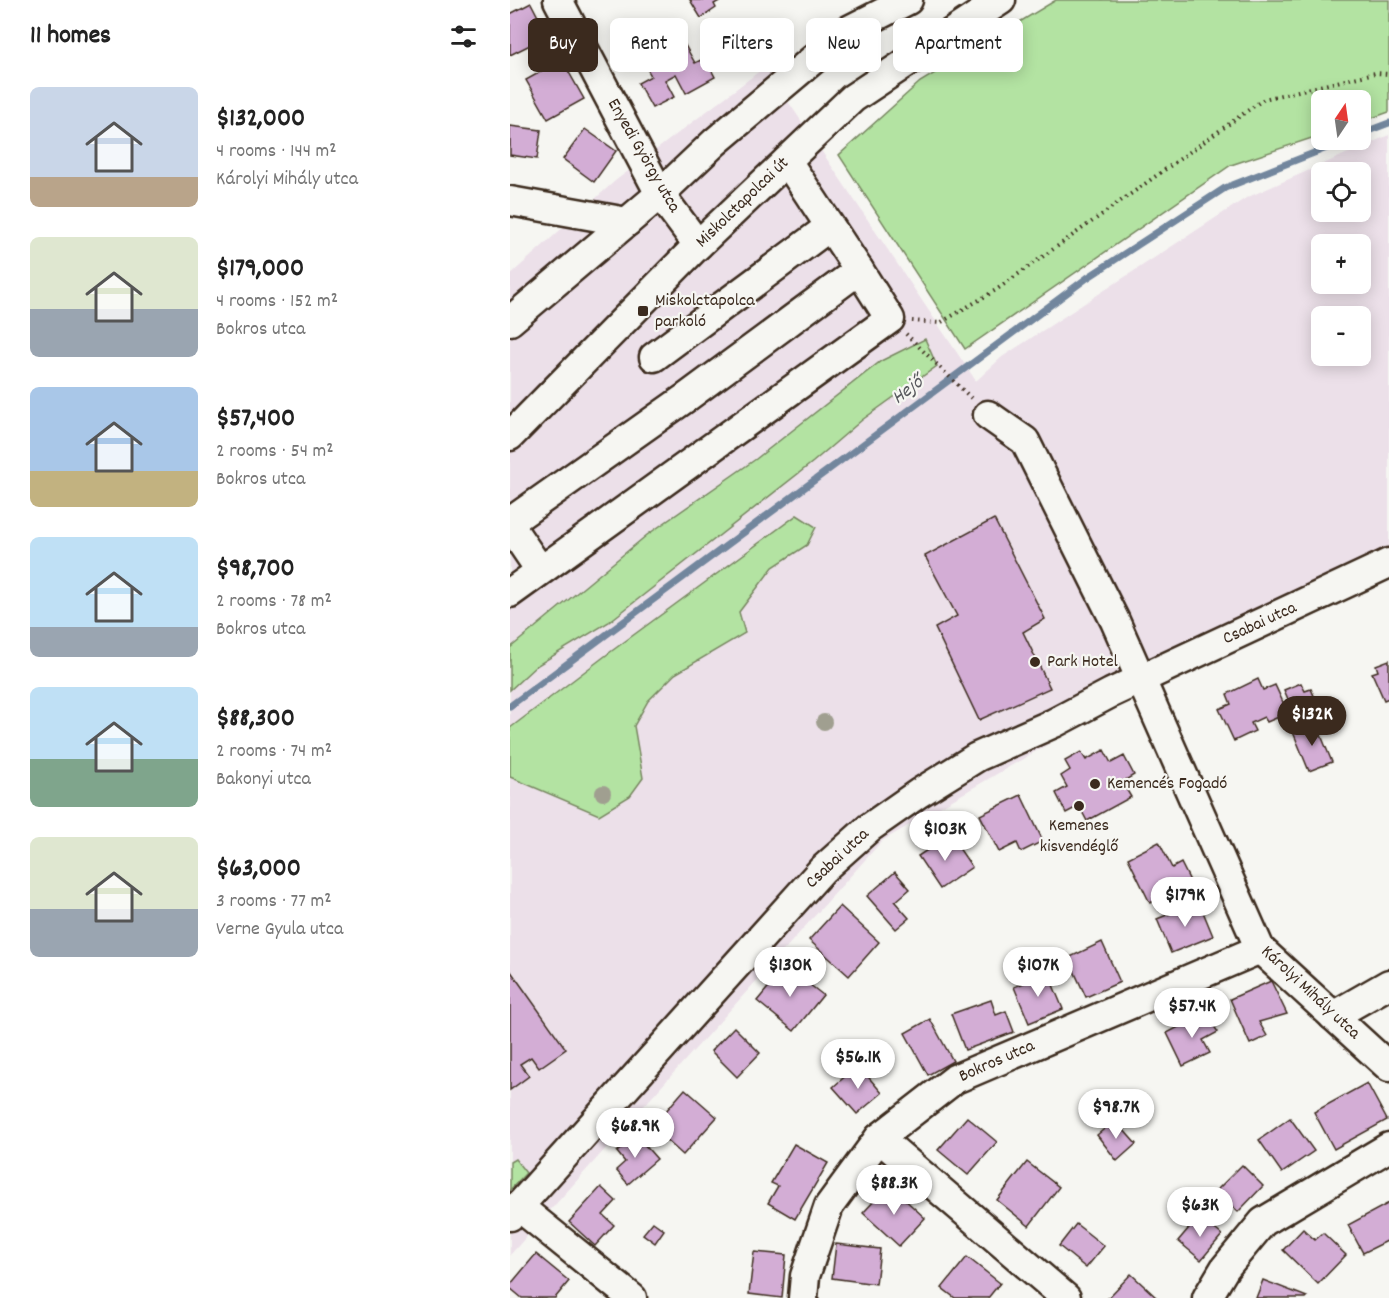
<!DOCTYPE html>
<meta charset="utf-8">
<style>
:root{--surface:#fff;--page:#f2f2f2;--text:#222;--muted:#767676;--accent:#3b2a1e}
body{margin:0;font-family:Dekko,sans-serif;background:var(--page);color:var(--text);height:100vh;display:flex;flex-direction:column;font-size:22px;white-space:nowrap}
*{box-sizing:border-box;margin:0}
p{font-size:20px;color:var(--muted)}
.icon{flex:none;width:33px;height:33px;fill:none;stroke:currentColor;stroke-width:2;stroke-linecap:round;stroke-linejoin:round}
.map{position:relative;flex:1;overflow:hidden}
.drawer{display:flex;flex-direction:column;background:var(--surface);width:510px}
.drawer>*{flex:none}
.banner{position:absolute;left:18px;top:18px;width:570px;height:54px;display:flex;gap:12px}
.needle{width:39px;rotate:13deg}
.buttons{position:absolute;left:801px;top:90px;display:grid;gap:12px}
.buttons a{display:grid;place-items:center;width:60px;height:60px;border-radius:9px;background:var(--surface);box-shadow:0 3px 15px #0003;font-size:30px}
.price{position:absolute;translate:-50% -51px;padding:0 14px;border-radius:21px;background:#fff;color:#222;font-size:20px;line-height:39px;filter:drop-shadow(0 2px 3px #0008)}
.price::after{content:'';position:absolute;left:50%;top:36px;width:18px;height:14px;margin-left:-9px;background:inherit;clip-path:polygon(0 0,100% 0,50% 100%)}
.price.current{background:var(--accent);color:#fff}
ul{padding:0;list-style:none}
li{display:flex;align-items:center;gap:18px;height:150px;padding:0 30px}
li span{display:grid;place-items:center;flex:none;width:168px;height:120px;border-radius:9px;color:#555}
li>.icon{margin-inline-start:auto}
span .icon{width:72px;height:72px;fill:#fffc;stroke-width:1}
li b{font-size:26px}
h2{display:flex;justify-content:space-between;align-items:center;height:72px;padding:0 30px;font-size:26px}
.tag{padding:0 21px;border-radius:9px;background:var(--surface);box-shadow:0 3px 15px #0003;font-size:21px;line-height:54px}
.tag.current{background:var(--accent);color:#fff}
main{display:flex;flex:1;min-height:0}
.map>svg:first-child{display:block}
.built{fill:#ece0e9;fill-rule:evenodd}
.green{fill:#b3e3a2;stroke:#778660;stroke-width:1.5}
.lines{fill:none;stroke-linecap:round;stroke-linejoin:round}
.stream{stroke:#72869d;stroke-width:7}
.building{fill:#d3add5;stroke:#3b2a1e;stroke-width:1.5}
.minor-casing{stroke:#3b2a1e;stroke-width:33}
.path{stroke:#3b2a1e;stroke-width:4;stroke-dasharray:1.5 4.5;stroke-linecap:butt}
.minor{stroke:#f6f6f2;stroke-width:28}
.tree{fill:#a09f90}
.poi-dot{fill:#3b2a1e;stroke:#f6f6f2;stroke-width:2}
.labels{text-anchor:middle;dominant-baseline:central;stroke-width:4.5;stroke-linejoin:round;paint-order:stroke}
.street-label{font-size:18px;fill:#3b2a1e;stroke:#f6f6f2}
.poi-label{font-size:18px;fill:#3b2a1e;stroke:#f6f6f2;text-anchor:start}
.water-label{font-size:20px;font-style:italic;fill:#57585d;stroke:#f6f6f2}
</style>
<main>
<section class="drawer">
<h2>11 homes<svg class="icon" aria-label="filters" viewBox="0 0 24 24"><path d="M4 7h16M4 17h16"/><circle cx="9" cy="7" r="2"/><circle cx="15" cy="17" r="2"/></svg></h2>
<ul>
<li><span style="background:linear-gradient(#c9d6e8 75%,#b9a48a 0)"><svg class="icon" aria-label="home" viewBox="0 0 24 24"><path d="M3 11l9-7 9 7M6 9v11h12V9"/></svg></span><div><b>$132,000</b><p>4 rooms · 144 m²</p><p>Károlyi Mihály utca</p></div></li>
<li><span style="background:linear-gradient(#dfe7d0 60%,#9aa5b1 0)"><svg class="icon" aria-label="home" viewBox="0 0 24 24"><path d="M3 11l9-7 9 7M6 9v11h12V9"/></svg></span><div><b>$179,000</b><p>4 rooms · 152 m²</p><p>Bokros utca</p></div></li>
<li><span style="background:linear-gradient(#a9c7e8 70%,#c2b280 0)"><svg class="icon" aria-label="home" viewBox="0 0 24 24"><path d="M3 11l9-7 9 7M6 9v11h12V9"/></svg></span><div><b>$57,400</b><p>2 rooms · 54 m²</p><p>Bokros utca</p></div></li>
<li><span style="background:linear-gradient(#bfe0f5 75%,#9aa5b1 0)"><svg class="icon" aria-label="home" viewBox="0 0 24 24"><path d="M3 11l9-7 9 7M6 9v11h12V9"/></svg></span><div><b>$98,700</b><p>2 rooms · 78 m²</p><p>Bokros utca</p></div></li>
<li><span style="background:linear-gradient(#bfe0f5 60%,#7fa58c 0)"><svg class="icon" aria-label="home" viewBox="0 0 24 24"><path d="M3 11l9-7 9 7M6 9v11h12V9"/></svg></span><div><b>$88,300</b><p>2 rooms · 74 m²</p><p>Bakonyi utca</p></div></li>
<li><span style="background:linear-gradient(#dfe7d0 60%,#9aa5b1 0)"><svg class="icon" aria-label="home" viewBox="0 0 24 24"><path d="M3 11l9-7 9 7M6 9v11h12V9"/></svg></span><div><b>$63,000</b><p>3 rooms · 77 m²</p><p>Verne Gyula utca</p></div></li>
</ul>
</section>
<div class="map">
<svg width="879" height="1298" viewBox="0 0 879 1298">
<rect width="100%" height="100%" fill="#f6f6f2"/>
<filter id="ink" filterUnits="userSpaceOnUse"><feTurbulence type="fractalNoise" baseFrequency=".0167" numOctaves="2"/><feDisplacementMap in="SourceGraphic" scale="12" xChannelSelector="R" yChannelSelector="G"/><feConvolveMatrix kernelMatrix="1 2 1 2 8 2 1 2 1" color-interpolation-filters="sRGB"/></filter>
<g filter="url(#ink)">
<!-- built -->
<path class="built" d="M255 67 466 381 492 357 736 198 879 135V573L660 673 372 841 0 1255V275L105 181ZM812 172H850V212H812ZM812 244H850V284H812ZM812 316H850V356H812Z"/>
<!-- green -->
<g class="green">
<polygon points="546,0 879,0 879,112 851,122 850,100 812,100 811,135 721,165 455,349 329,155 410,82"/>
<polygon points="415,339 427,366 352,420 303,462 99,622 26,666 0,690 0,648 137,535 246,459 371,361"/>
<polygon points="287,515 306,527 297,545 263,567 229,612 235,633 165,674 138,701 124,726 133,778 120,796 89,815 0,777 0,728 99,653"/>
<polygon points="5,1159 16,1173 0,1190 0,1162"/>
</g>
<g class="lines">
<!-- stream -->
<g class="stream">
<polyline points="850,134 879,123"/>
<polyline points="0,706 577,278 715,188 837,140"/>
</g>
</g>
<!-- building -->
<g class="building">
<polygon points="180,0 211,0 204,4 206,8 191,18"/>
<polygon points="21,3 38,36 0,55 0,14"/>
<polygon points="162,22 185,63 195,58 205,77 176,93 166,74 155,80 164,97 142,108 128,83 141,76 123,43"/>
<polygon points="52,60 74,99 38,119 16,80"/>
<polygon points="0,126 31,130 27,159 0,155"/>
<polygon points="75,129 106,151 84,182 53,159"/>
<polygon points="484,519 535,619 513,632 540,688 469,720 425,628 447,616 415,556"/>
<polygon points="879,660 879,698 874,700 862,673 868,671 866,665"/>
<polygon points="748,679 753,690 765,685 778,713 757,722 754,717 741,723 745,731 724,741 709,709 721,704 717,694"/>
<polygon points="791,683 795,691 801,689 809,707 790,716 786,706 782,708 774,690"/>
<polygon points="806,723 822,762 799,771 783,732"/>
<polygon points="594,750 601,763 614,756 624,775 612,782 621,797 577,821 569,806 556,813 546,793 557,787 551,776 560,770 555,761 571,752 576,760"/>
<polygon points="511,795 533,841 511,852 507,843 489,852 470,815"/>
<polygon points="440,835 462,867 430,889 408,856"/>
<polygon points="649,842 662,868 671,863 681,883 640,903 618,858"/>
<polygon points="385,872 400,889 385,902 399,918 386,929 357,896"/>
<polygon points="689,902 703,936 661,953 647,919"/>
<polygon points="330,906 369,942 339,976 299,940"/>
<polygon points="592,942 610,982 576,997 558,958"/>
<polygon points="276,966 313,995 284,1031 247,1001"/>
<polygon points="0,970 56,1049 29,1068 21,1057 10,1064 19,1076 0,1090"/>
<polygon points="538,973 553,1009 519,1023 504,987"/>
<polygon points="761,981 777,1014 749,1022 757,1036 740,1044 720,999"/>
<polygon points="481,1000 486,1015 496,1011 504,1032 455,1050 441,1014"/>
<polygon points="695,1013 708,1032 693,1040 700,1053 673,1066 657,1033"/>
<polygon points="420,1019 443,1061 418,1075 395,1033"/>
<polygon points="224,1027 250,1053 227,1077 201,1051"/>
<polygon points="348,1065 372,1093 347,1114 323,1087"/>
<polygon points="857,1083 877,1120 824,1149 804,1112"/>
<polygon points="175,1089 207,1117 173,1155 142,1127"/>
<polygon points="457,1117 487,1142 458,1175 428,1150"/>
<polygon points="780,1118 804,1151 772,1173 749,1140"/>
<polygon points="605,1120 626,1144 607,1161 587,1135"/>
<polygon points="126,1135 147,1159 118,1184 106,1170 115,1162 107,1152"/>
<polygon points="284,1144 318,1163 285,1219 258,1203 268,1186 261,1183"/>
<polygon points="517,1162 549,1187 519,1226 487,1200"/>
<polygon points="732,1165 753,1186 728,1212 706,1191"/>
<polygon points="379,1185 415,1218 389,1246 353,1213"/>
<polygon points="91,1187 106,1201 93,1215 104,1225 85,1246 59,1222"/>
<polygon points="879,1203 879,1240 853,1253 838,1225"/>
<polygon points="689,1216 712,1235 691,1260 668,1241"/>
<polygon points="143,1222 154,1230 145,1243 133,1234"/>
<polygon points="566,1224 594,1246 576,1268 549,1246"/>
<polygon points="793,1229 805,1240 813,1233 836,1255 808,1284 773,1250"/>
<polygon points="326,1244 370,1249 366,1284 322,1278"/>
<polygon points="244,1252 276,1255 272,1298 239,1294"/>
<polygon points="26,1254 59,1281 45,1298 12,1298 0,1288 0,1285"/>
<polygon points="457,1257 490,1283 478,1298 445,1298 432,1288"/>
<polygon points="621,1274 647,1298 598,1298"/>
<polygon points="753,1280 797,1297 796,1298 746,1298"/>
</g>
<g class="lines">
<!-- minor casing -->
<g class="minor-casing">
<g id="minor">
<polyline points="48,0 150,194 188,245"/>
<polyline points="0,201 117,222"/>
<polyline points="0,321 150,194 205,142 337,31 398,0"/>
<polyline points="144,357 319,227"/>
<polyline points="478,415 515,441 605,621 750,949 879,1067"/>
<polyline points="0,436 188,245 343,98 491,0"/>
<polyline points="0,522 177,397 349,270 277,161"/>
<polyline points="0,526 30,570"/>
<polyline points="0,593 380,319 349,270"/>
<polyline points="823,1016 879,984"/>
<polyline points="369,1138 556,1298"/>
<polyline points="8,1206 122,1298"/>
<polyline points="0,1216 312,870 359,828 409,793 467,757 544,723 601,693 879,563"/>
<polyline points="293,1298 295,1276 319,1206 369,1138 445,1079 750,949"/>
<polyline points="697,1298 715,1268 753,1222 879,1147"/>
</g>
</g>
<!-- path -->
<g class="path">
<polyline points="402,321 430,323 486,290 754,99 865,73 879,74"/>
<polyline points="396,334 461,398"/>
</g>
<!-- minor -->
<use href="#minor" class="minor"/>
</g>
<!-- trees -->
<g class="tree">
<circle cx="314" cy="722" r="8"/>
<circle cx="93" cy="793" r="8"/>
</g>
</g>
<!-- markers -->
<g class="poi-dot">
<rect x="127" y="305" width="12" height="12" rx="3"/>
<circle cx="525" cy="662" r="6"/>
<circle cx="585" cy="784" r="6"/>
<circle cx="569" cy="806" r="6"/>
</g>
<g class="labels">
<!-- street labels -->
<g class="street-label">
<text transform="translate(133 156) rotate(60)">Enyedi György utca</text>
<text transform="translate(233 203) rotate(-44)">Miskolctapolcai út</text>
<text transform="translate(750 624) rotate(-25)">Csabai utca</text>
<text transform="translate(328 859) rotate(-43)">Csabai utca</text>
<text transform="translate(800 993) rotate(43)">Károlyi Mihály utca</text>
<text transform="translate(487 1062) rotate(-24)">Bokros utca</text>
</g>
<!-- poi labels -->
<g class="poi-label">
<text x="145" y="301">Miskolctapolca<tspan x="145" dy="21">parkoló</tspan></text>
<text x="537" y="662">Park Hotel</text>
<text x="597" y="784">Kemencés Fogadó</text>
<text x="569" y="826" text-anchor="middle">Kemenes<tspan x="569" dy="21">kisvendéglő</tspan></text>
</g>
<!-- water labels -->
<g class="water-label">
<text transform="translate(398 391) rotate(-37)">Hejő</text>
</g>
</g>
</svg>
<div class="buttons">
<a><svg class="needle" viewBox="-14 -14 28 28"><path d="M0-13l5 13h-10z" fill="#e53935"/><path d="M0 13l5-13h-10z" fill="#767676"/></svg></a>
<a><svg class="icon" aria-label="locate" viewBox="0 0 24 24"><circle cx="12" cy="12" r="6"/><path d="M12 2v4M12 18v4M2 12h4M18 12h4"/></svg></a>
<a>+</a>
<a>−</a>
</div>
<b class="price current" style="left:802px;top:747px">$132K</b>
<b class="price" style="left:435px;top:862px">$103K</b>
<b class="price" style="left:675px;top:928px">$179K</b>
<b class="price" style="left:280px;top:998px">$130K</b>
<b class="price" style="left:528px;top:998px">$107K</b>
<b class="price" style="left:682px;top:1039px">$57.4K</b>
<b class="price" style="left:348px;top:1090px">$56.1K</b>
<b class="price" style="left:606px;top:1140px">$98.7K</b>
<b class="price" style="left:125px;top:1159px">$68.9K</b>
<b class="price" style="left:384px;top:1216px">$88.3K</b>
<b class="price" style="left:690px;top:1238px">$63K</b>
<div class="banner">
<a class="tag current">Buy</a>
<a class="tag">Rent</a>
<a class="tag">Filters</a>
<a class="tag">New</a>
<a class="tag">Apartment</a>
</div>
</div>
</main>
